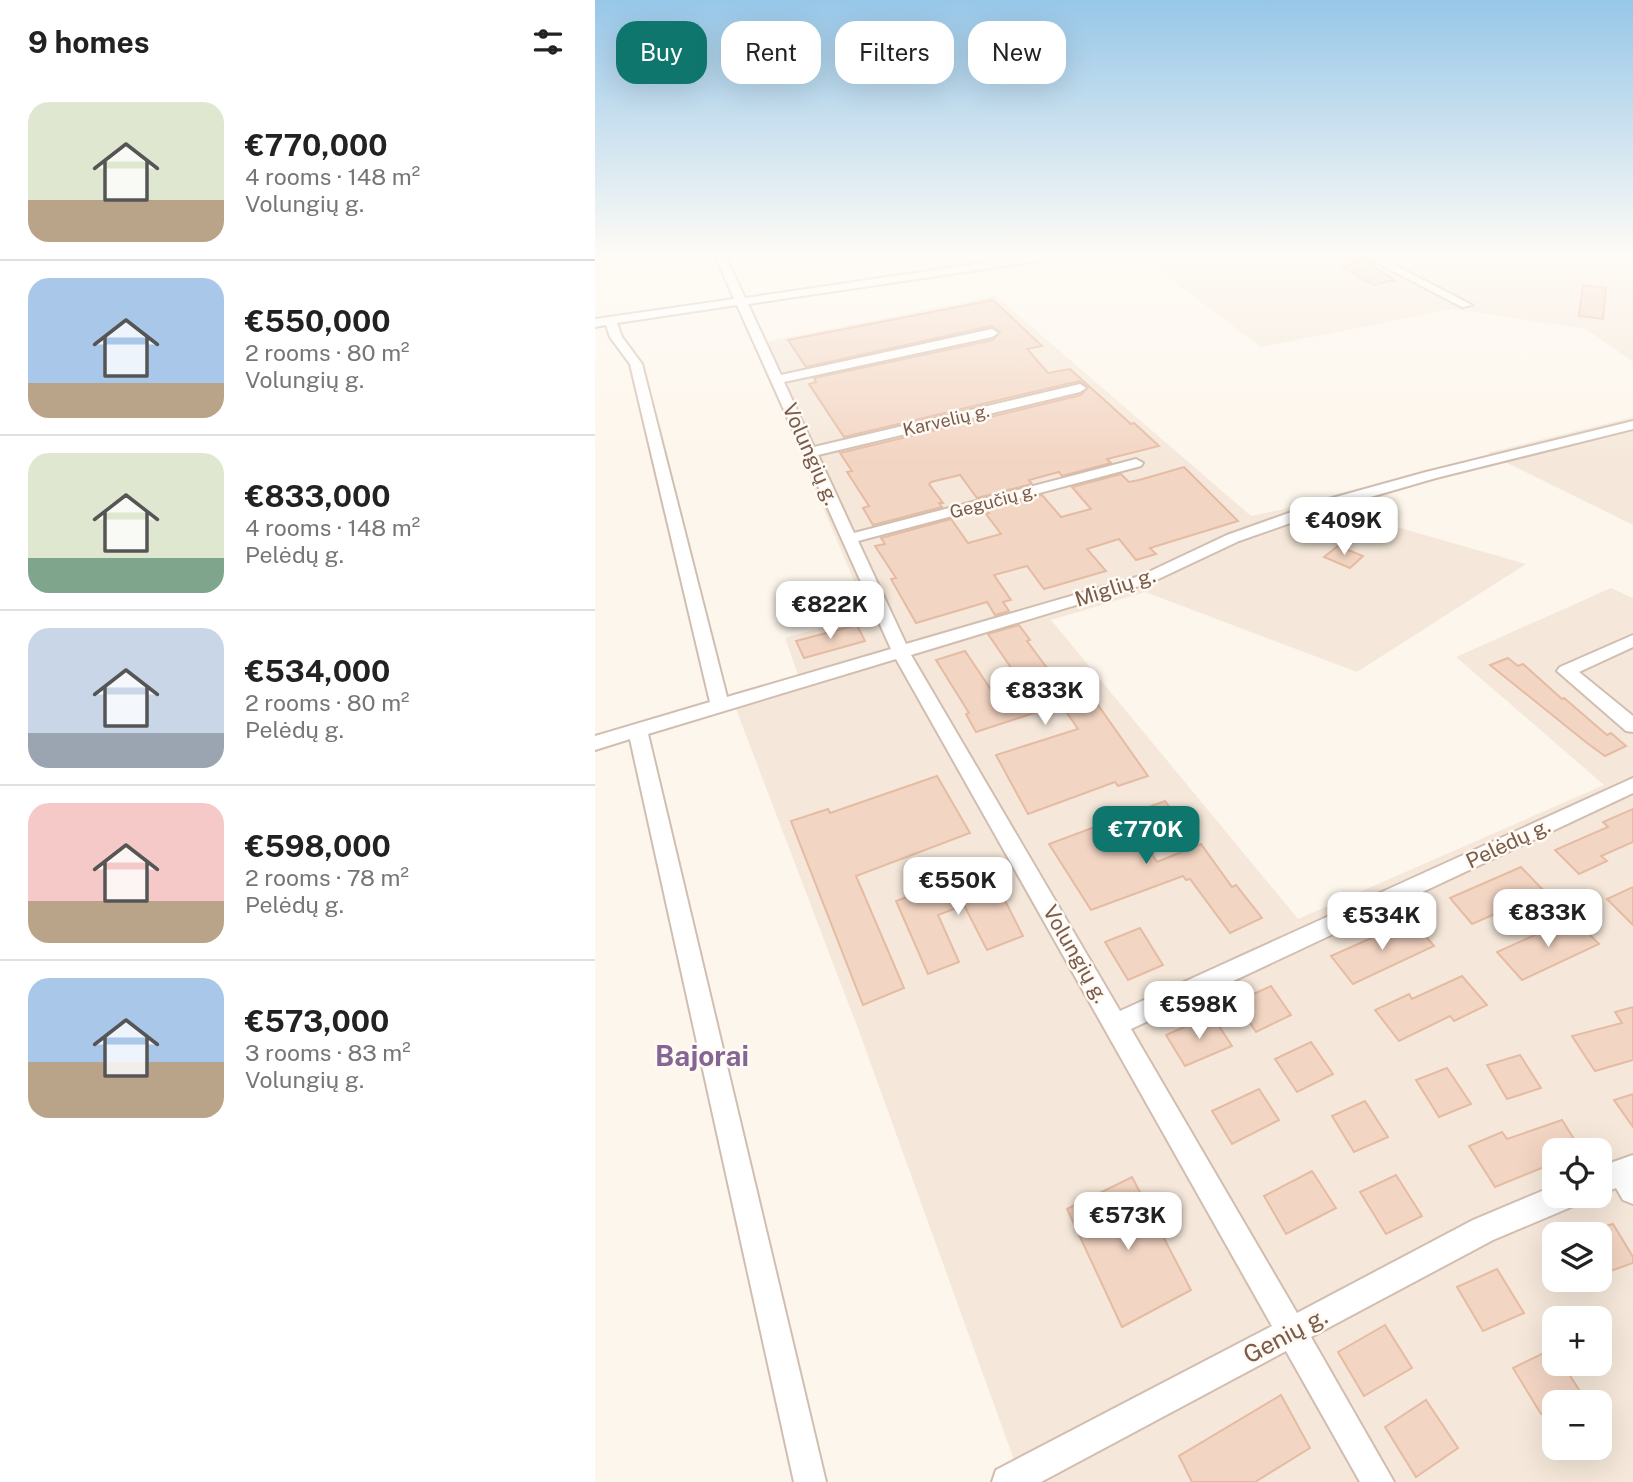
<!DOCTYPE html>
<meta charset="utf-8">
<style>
:root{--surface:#fff;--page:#f6f6f6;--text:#222;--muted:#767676;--line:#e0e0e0;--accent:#0f766e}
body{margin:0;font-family:"Public Sans",sans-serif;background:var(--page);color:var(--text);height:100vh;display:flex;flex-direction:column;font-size:26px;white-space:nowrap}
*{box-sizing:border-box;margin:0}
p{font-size:23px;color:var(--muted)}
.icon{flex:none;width:38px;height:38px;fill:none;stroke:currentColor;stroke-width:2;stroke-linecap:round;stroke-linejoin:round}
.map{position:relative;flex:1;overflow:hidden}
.drawer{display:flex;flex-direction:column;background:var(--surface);width:595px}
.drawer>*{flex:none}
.hud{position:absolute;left:21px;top:21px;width:665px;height:63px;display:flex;gap:14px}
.fabs{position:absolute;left:947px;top:1138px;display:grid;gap:14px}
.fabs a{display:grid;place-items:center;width:70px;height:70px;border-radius:14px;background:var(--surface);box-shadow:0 7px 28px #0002;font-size:35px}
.price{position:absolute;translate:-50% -60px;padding:0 16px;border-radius:14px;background:#fff;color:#222;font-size:23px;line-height:46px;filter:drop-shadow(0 2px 4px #0008)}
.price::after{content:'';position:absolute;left:50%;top:42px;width:21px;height:16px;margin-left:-10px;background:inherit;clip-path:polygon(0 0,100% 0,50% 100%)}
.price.current{background:var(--accent);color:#fff}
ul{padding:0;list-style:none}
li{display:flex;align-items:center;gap:21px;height:175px;padding:0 28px}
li+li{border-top:2px solid var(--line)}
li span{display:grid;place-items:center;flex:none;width:196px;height:140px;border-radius:21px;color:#555}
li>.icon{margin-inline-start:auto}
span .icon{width:84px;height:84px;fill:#fffc;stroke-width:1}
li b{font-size:30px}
h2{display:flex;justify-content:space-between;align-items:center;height:84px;padding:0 28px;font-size:30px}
.pill{padding:0 24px;border-radius:21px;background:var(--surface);box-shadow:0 7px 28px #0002;font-size:24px;line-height:63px}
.pill.current{background:var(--accent);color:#fff}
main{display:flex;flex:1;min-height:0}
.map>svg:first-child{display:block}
.residential{fill:#f5e8da;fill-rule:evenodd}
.building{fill:#f3d5c3;stroke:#e6bba3;stroke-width:2}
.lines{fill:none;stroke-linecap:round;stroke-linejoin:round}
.street-casing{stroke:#d1beb0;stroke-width:4}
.street{fill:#fff;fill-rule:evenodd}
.labels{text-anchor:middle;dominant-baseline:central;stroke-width:5;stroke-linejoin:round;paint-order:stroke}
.far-street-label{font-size:18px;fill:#7a5c4d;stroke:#fffaf3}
.street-label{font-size:21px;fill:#7a5c4d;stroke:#fffaf3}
.near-street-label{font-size:24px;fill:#7a5c4d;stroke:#fffaf3}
.near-quarter-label{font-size:28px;font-weight:bold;fill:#846695;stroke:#fffaf3}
</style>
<main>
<section class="drawer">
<h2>9 homes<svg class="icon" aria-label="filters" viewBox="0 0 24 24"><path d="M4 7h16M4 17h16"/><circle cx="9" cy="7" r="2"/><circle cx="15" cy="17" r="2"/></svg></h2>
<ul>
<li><span style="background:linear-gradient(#dfe7d0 70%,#b9a48a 0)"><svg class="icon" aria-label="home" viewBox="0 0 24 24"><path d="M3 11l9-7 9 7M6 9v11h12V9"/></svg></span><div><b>€770,000</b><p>4 rooms · 148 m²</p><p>Volungių g.</p></div></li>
<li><span style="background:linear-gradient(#a9c7e8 75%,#b9a48a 0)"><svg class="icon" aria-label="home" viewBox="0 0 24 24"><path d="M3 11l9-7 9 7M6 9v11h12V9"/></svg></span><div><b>€550,000</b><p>2 rooms · 80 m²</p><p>Volungių g.</p></div></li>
<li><span style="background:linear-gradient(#dfe7d0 75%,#7fa58c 0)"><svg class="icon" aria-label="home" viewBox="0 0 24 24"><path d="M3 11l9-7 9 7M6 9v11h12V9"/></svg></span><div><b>€833,000</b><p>4 rooms · 148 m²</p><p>Pelėdų g.</p></div></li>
<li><span style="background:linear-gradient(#c9d6e8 75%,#9aa5b1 0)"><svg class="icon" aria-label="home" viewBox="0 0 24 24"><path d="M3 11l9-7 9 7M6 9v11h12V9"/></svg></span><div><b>€534,000</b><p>2 rooms · 80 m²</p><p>Pelėdų g.</p></div></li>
<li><span style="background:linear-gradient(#f6c9c9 70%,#b9a48a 0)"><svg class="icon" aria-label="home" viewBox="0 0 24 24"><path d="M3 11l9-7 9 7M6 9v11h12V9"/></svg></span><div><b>€598,000</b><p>2 rooms · 78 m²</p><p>Pelėdų g.</p></div></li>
<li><span style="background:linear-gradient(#a9c7e8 60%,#b9a48a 0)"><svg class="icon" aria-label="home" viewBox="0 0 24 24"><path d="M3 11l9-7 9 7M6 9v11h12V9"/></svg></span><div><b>€573,000</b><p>3 rooms · 83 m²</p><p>Volungių g.</p></div></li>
</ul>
</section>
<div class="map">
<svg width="1038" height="1482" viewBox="0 0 1038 1482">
<rect width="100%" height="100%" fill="#fdf6ec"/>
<!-- residential -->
<g class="residential">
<polygon points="543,255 778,255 802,268 884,255 1027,255 1038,268 1038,362 991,329 858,309 666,347"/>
<path d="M401 296 656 516 718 503 931 564 762 672 550 592 456 620 703 919 1009 785 861 657 1016 588 1038 598V1482H427L265 1034 141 709 203 675 190 638 273 614 159 344ZM959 1150H1004V1195H959ZM959 1234H1004V1279H959ZM959 1318H1004V1363H959ZM959 1402H1004V1447H959Z"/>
<polygon points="1038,417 1038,525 892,453"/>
</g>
<!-- building -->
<g class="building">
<polygon points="769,261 800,280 778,285 746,266"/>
<polygon points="988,285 1011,288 1008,319 984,316"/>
<polygon points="398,300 447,346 432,349 453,373 475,369 536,424 539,423 564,446 512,459 516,463 467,476 464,472 434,480 437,484 382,498 365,475 336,482 334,484 348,503 344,503 347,507 278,525 268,508 274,506 252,472 257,471 245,453 486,395 493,387 484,381 249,437 214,384 221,382 219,378 398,340 405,332 396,326 211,367 193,340"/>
<polygon points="589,467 643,521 555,548 561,554 541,560 524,539 492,549 511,571 449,589 432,566 399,575 416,600 408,602 414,611 400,615 392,602 321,623 296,579 301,578 280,546 290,544 286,538 356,519 373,543 406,534 391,514 394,513 392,510 447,495 466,517 496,509 477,487 526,474 534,482 544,480"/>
<polygon points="743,546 768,556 755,568 729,557"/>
<polygon points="262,625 270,641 209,658 201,641"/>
<polygon points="424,625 435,640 432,641 464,684 484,678 553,776 523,786 520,782 433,814 401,755 483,729 466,704 381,732 371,714 374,713 341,660 370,651 405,703 434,694 393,634"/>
<polygon points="913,658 923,666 928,664 967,699 969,698 1012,735 1016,733 1031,746 1010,756 992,743 895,665"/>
<polygon points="342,776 375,833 261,876 309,988 268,1005 196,821 233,809 235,813"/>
<polygon points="570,801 586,823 546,837 562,862 606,844 637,887 641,885 667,918 635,933 595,879 591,880 588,876 496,910 454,844"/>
<polygon points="1038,809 1038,842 1006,856 1012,861 984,874 960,850 1013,827 1008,822"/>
<polygon points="393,867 428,936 392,950 369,905 343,915 364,962 333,974 301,901"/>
<polygon points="926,867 950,892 877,924 855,898"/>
<polygon points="1038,887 1038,925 1012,899"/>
<polygon points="978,918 1004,944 927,980 902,952"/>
<polygon points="817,920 839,946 758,984 736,956"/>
<polygon points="545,928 568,965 533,980 510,942"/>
<polygon points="867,976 892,1005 859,1021 855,1016 804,1041 780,1010 814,994 817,999"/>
<polygon points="676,986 696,1015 661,1032 641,1002"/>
<polygon points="1038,1007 1038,1060 1000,1071 977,1036 1027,1023 1020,1012"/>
<polygon points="617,1015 637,1046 590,1066 571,1035"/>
<polygon points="716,1042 738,1074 702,1092 680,1059"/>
<polygon points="925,1055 946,1088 912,1099 892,1065"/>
<polygon points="852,1068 876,1104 844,1117 821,1080"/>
<polygon points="664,1089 684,1120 637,1144 617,1111"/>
<polygon points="1038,1094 1038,1127 1019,1100"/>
<polygon points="770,1101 793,1137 759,1152 737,1116"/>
<polygon points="967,1120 986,1150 959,1150 959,1163 900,1187 874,1146 907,1132 912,1139"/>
<polygon points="717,1171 741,1208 691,1234 669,1196"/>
<polygon points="801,1175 827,1216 791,1234 765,1192"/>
<polygon points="537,1177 596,1290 527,1327 472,1209"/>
<polygon points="1018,1224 1038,1257 1038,1263 1004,1275 1004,1228"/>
<polygon points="902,1269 929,1313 888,1331 862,1287"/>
<polygon points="790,1325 817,1368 769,1396 743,1352"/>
<polygon points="959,1348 959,1363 967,1363 986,1393 970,1402 959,1402 959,1408 946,1414 918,1368"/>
<polygon points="686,1395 715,1448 660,1482 597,1482 584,1456"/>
<polygon points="831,1400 863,1448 821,1477 790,1427"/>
</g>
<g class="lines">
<!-- street casing -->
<g class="street-casing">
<g id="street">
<path d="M120 255H130L150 298 442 255H468L463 258 153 304 186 375 397 329 403 333 397 337 189 382 219 447 485 384 491 388 485 392 223 455 259 533 541 459 548 463 546 466 263 541 311 644 545 576 632 535 730 500 831 472 1038 421V429L841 478 741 507 644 541 557 582 316 655 525 1011 1038 778V793L536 1029 702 1313 878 1220 959 1186V1195H985L981 1205 898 1240 716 1337 799 1482H765L691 1351 446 1482H397L401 1470 677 1326 301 659 53 734 231 1482H199L35 739 0 750V736L115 702 35 364 15 337 11 325 0 327V319L139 299ZM142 305 296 649 132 697 47 364 27 337 22 323Z"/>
<polygon points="767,255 780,255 877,305 867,307"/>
<polygon points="1038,635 1038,647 984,672 1038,716 1038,732 1031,731 962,671 965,667"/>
<polygon points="1038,1155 1038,1204 1028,1200 1021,1188 1004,1194 1004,1167"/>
</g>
</g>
<!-- street -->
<use href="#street" class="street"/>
</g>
<!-- sky -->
<linearGradient id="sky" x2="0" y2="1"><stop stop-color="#97c7e8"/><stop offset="0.55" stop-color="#fefbf6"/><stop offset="1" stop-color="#fefbf6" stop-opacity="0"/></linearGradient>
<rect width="1038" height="462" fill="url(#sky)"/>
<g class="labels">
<!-- far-street labels -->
<g class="far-street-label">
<text transform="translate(351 420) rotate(-13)">Karvelių g.</text>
<text transform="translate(398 501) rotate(-15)">Gegučių g.</text>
</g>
<!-- street labels -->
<g class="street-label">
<text transform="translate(216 454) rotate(66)">Volungių g.</text>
<text transform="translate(520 587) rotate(-18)">Miglių g.</text>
<text transform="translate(913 843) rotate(-25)">Pelėdų g.</text>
<text transform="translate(481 954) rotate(60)">Volungių g.</text>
</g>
<!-- near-street labels -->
<g class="near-street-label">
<text transform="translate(690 1335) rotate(-28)">Genių g.</text>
</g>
<!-- near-quarter labels -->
<g class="near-quarter-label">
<text x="107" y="1055">Bajorai</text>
</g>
</g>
</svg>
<div class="fabs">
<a><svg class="icon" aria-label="locate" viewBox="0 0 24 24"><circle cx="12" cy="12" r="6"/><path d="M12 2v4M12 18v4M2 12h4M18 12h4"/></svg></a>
<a><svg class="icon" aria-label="layers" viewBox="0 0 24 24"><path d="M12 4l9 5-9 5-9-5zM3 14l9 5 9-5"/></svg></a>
<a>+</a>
<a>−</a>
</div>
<b class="price" style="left:749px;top:557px">€409K</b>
<b class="price" style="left:235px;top:641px">€822K</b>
<b class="price" style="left:450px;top:727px">€833K</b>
<b class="price current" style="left:551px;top:866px">€770K</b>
<b class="price" style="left:363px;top:917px">€550K</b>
<b class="price" style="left:953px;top:949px">€833K</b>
<b class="price" style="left:787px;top:952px">€534K</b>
<b class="price" style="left:604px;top:1041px">€598K</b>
<b class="price" style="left:533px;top:1252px">€573K</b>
<div class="hud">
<a class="pill current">Buy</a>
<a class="pill">Rent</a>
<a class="pill">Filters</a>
<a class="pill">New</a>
</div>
</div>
</main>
